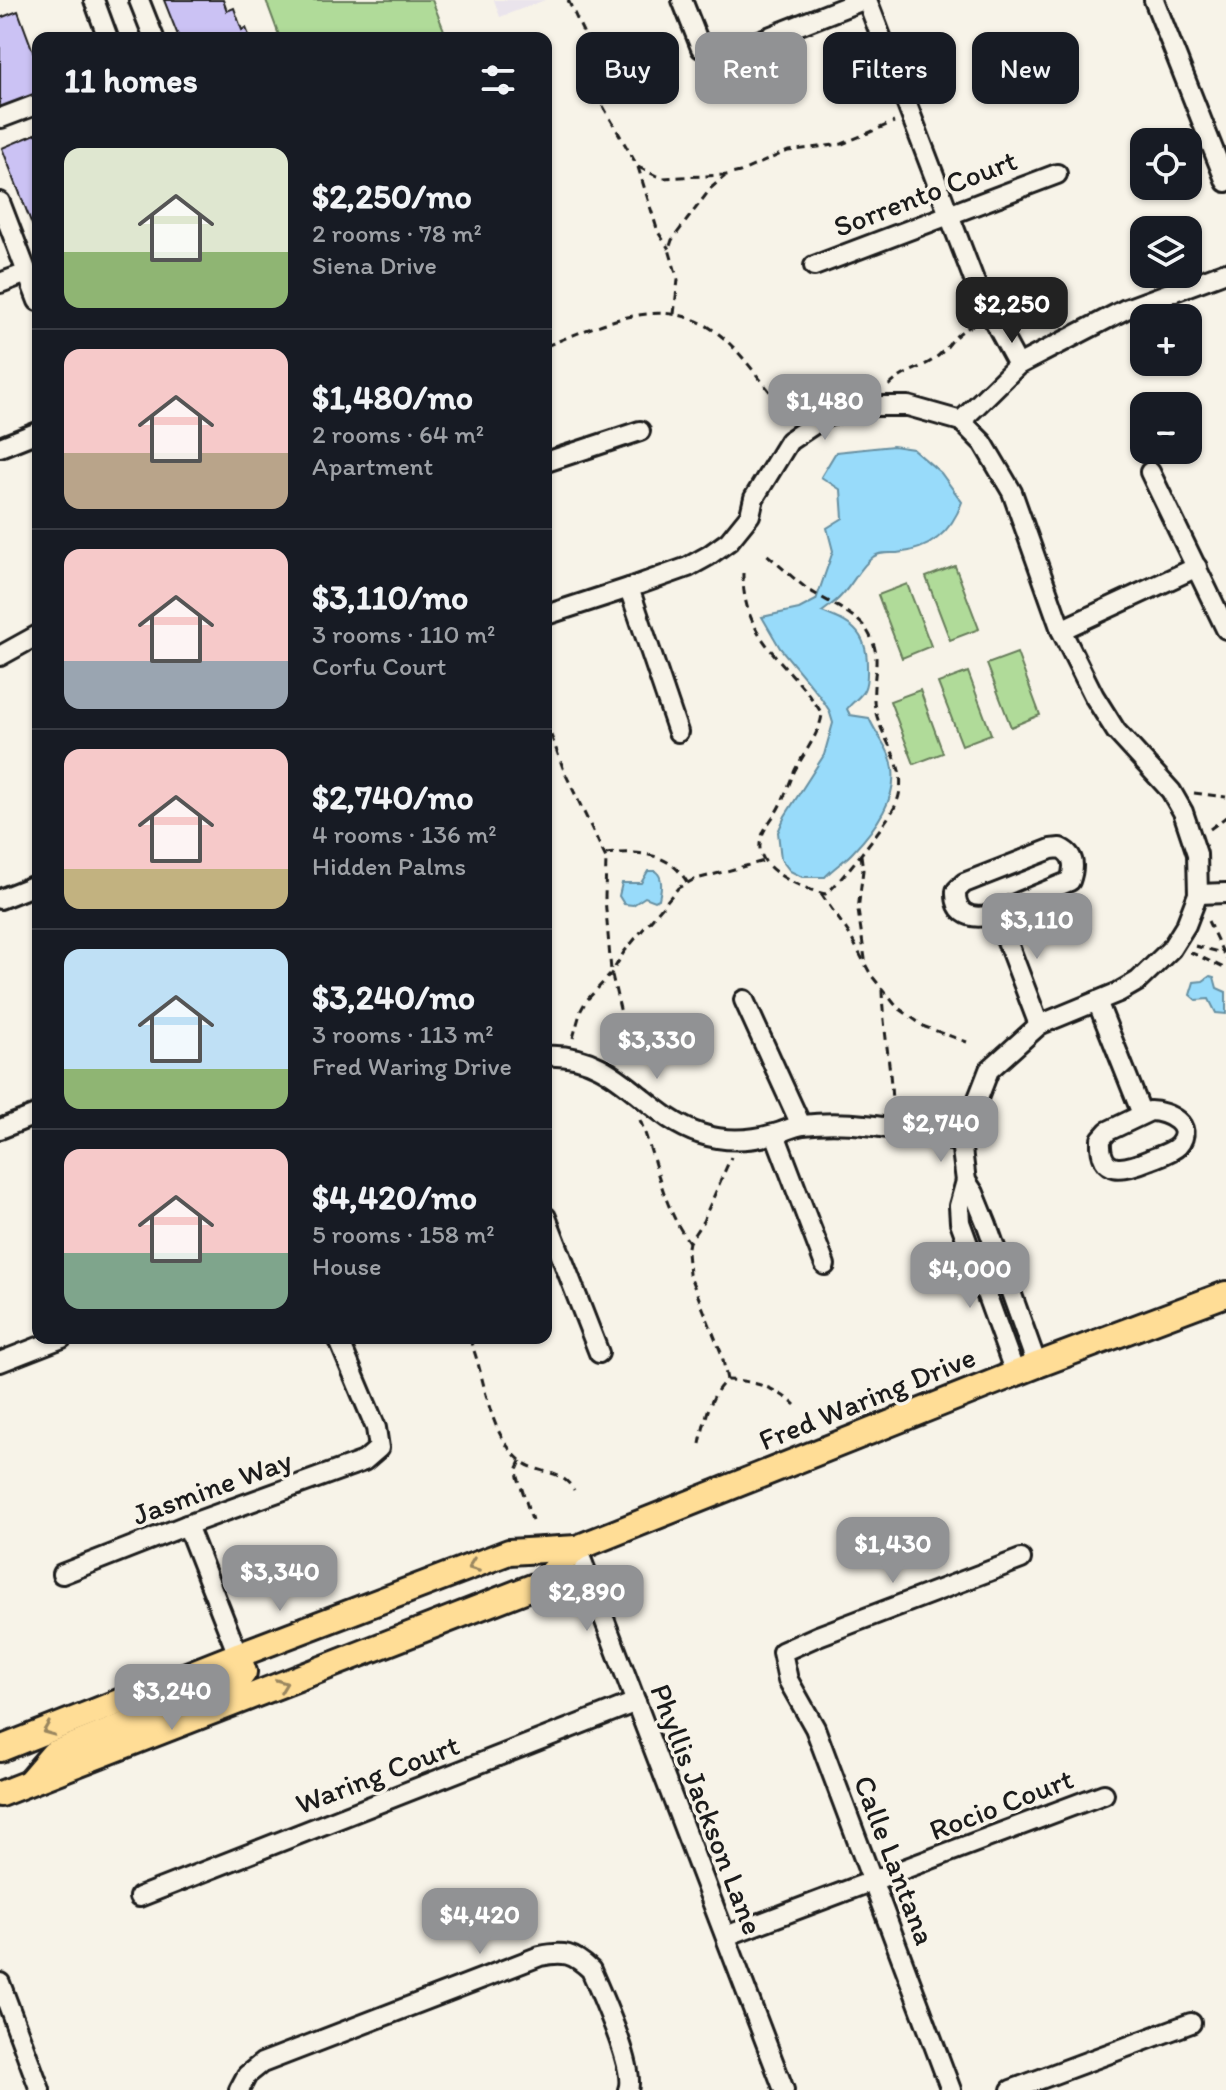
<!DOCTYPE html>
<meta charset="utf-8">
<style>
:root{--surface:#171b24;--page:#242831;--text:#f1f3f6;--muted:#9ea1a6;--line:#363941;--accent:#919294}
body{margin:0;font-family:Itim,sans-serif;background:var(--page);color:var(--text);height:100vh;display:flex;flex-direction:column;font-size:30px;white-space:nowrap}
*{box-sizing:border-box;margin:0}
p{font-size:26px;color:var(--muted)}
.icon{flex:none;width:44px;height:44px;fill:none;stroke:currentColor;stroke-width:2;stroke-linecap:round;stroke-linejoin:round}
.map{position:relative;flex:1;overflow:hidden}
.panel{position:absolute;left:32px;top:32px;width:520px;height:1312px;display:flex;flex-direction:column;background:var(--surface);border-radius:16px;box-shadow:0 2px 6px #0004}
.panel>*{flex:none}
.hud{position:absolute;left:576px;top:32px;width:530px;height:72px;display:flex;gap:16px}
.fabs{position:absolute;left:1130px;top:128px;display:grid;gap:16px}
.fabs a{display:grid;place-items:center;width:72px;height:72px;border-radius:16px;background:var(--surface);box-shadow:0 2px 6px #0004;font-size:40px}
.price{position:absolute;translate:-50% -68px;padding:0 18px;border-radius:16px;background:var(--accent);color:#fff;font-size:26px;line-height:52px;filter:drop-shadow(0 2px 4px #0008)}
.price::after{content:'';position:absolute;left:50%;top:48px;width:24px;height:18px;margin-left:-12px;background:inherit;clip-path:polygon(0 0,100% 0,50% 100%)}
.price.active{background:#222;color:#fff}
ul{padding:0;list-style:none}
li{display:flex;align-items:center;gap:24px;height:200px;padding:0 32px}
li+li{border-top:2px solid var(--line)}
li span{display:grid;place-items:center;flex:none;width:224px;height:160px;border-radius:16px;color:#555}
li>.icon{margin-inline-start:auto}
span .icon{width:96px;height:96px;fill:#fffc;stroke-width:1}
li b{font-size:34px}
h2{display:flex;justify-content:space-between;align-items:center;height:96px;padding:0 32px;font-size:34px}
.pill{padding:0 28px;border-radius:16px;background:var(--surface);box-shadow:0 2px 6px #0004;font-size:28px;line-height:72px}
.pill.active{background:var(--accent);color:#fff}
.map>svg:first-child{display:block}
.built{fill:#eae4ec}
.green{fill:#b0db99;stroke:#667c5a;stroke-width:2}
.water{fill:#98dbfa;stroke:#668fa1;stroke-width:2}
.building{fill:#cbc2f4;stroke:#1c1c1c;stroke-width:2}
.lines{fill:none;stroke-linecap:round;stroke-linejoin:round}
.minor-casing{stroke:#1c1c1c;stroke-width:24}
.major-casing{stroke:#1c1c1c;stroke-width:30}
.path{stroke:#1c1c1c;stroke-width:3;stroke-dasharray:8 6;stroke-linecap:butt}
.minor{stroke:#f7f3e8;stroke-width:18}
.major{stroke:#ffdd96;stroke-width:24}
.oneway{stroke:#99865f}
.labels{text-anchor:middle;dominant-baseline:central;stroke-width:7;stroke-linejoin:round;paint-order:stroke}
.street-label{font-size:30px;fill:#1c1c1c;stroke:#f7f3e8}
</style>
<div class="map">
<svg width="1226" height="2090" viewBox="0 0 1226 2090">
<rect width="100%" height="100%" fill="#f7f3e8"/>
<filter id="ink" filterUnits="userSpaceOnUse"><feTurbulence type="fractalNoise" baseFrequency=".0125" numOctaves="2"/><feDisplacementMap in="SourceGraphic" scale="16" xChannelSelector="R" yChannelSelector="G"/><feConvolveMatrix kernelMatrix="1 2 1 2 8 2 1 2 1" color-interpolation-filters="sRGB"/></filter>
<g filter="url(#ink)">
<!-- built -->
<polygon class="built" points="494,0 545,0 500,17"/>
<!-- green -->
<g class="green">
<polygon points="266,0 432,0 447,38 280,38"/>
<polygon points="955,566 979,629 950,640 926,577"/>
<polygon points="907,584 931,646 902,658 878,595"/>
<polygon points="1017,653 1040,715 1011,727 987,664"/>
<polygon points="968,672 991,734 962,745 938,683"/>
<polygon points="920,690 943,753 914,764 890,701"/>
</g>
<!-- water -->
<g class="water">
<path d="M893 446 913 449 941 473 962 502C951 533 930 550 897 553 889 553 879 552 873 557 859 568 853 584 841 596 836 602 828 607 822 612 849 623 867 630 867 665 867 673 868 682 864 690 861 697 852 702 847 709L850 715 869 718C876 735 891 750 893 769 897 800 873 831 853 852 845 861 833 868 825 877H802L790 871 781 859 778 832 785 816 824 755 833 723 829 710 819 695 780 648 762 617 799 609 816 600 833 551 827 528 843 518 841 490 821 477 836 452Z"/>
<path d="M648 871H655C664 877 661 890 659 899L655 901 645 897 633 905 624 904 619 896 622 883H641Z"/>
<polygon points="1210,976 1214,977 1217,988 1226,992 1226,1014 1216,1013 1209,999 1196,1000 1190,995 1194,982 1203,981"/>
</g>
<!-- building -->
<g class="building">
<polygon points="164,0 223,0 227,11 234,8 242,30 246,28 250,38 179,38"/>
<polygon points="18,11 38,65 38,94 0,108 0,18"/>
<polygon points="38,133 38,231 35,232 2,148"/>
</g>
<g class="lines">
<!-- minor casing -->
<g class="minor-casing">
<g id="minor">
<polyline points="94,0 108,38"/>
<polyline points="139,0 154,38"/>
<polyline points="682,0 701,48 710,52 728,53 863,0"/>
<polyline points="867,0 979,293 1018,365"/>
<polyline points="1154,0 1226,182"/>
<polyline points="1,118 38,104"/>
<polyline points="0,202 38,301"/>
<polyline points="814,266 1057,174"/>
<polyline points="0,283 27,273"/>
<polyline points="961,421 1018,365 1126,309 1226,272"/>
<polyline points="0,447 38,432"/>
<polyline points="546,462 640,431"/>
<polyline points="1150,472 1226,629"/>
<polyline points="629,588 678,732"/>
<polyline points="546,615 629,588 688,567 708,556 729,541 750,515 754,498 789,441 825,417 862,406 908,406 961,421 983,443 1012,492 1061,630 1094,696 1116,731 1171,791 1183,812 1197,854 1198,894 1186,925 1171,949 1138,981 1119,992 1039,1025 989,1070 961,1142 966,1181 974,1193 987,1225 1037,1365"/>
<polyline points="1061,630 1197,567"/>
<polyline points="0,656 38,635"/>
<path d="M1060 848C1075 855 1075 867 1070 881L986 916C967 919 955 911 956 891L964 883 1051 849Z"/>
<polyline points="1198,894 1226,893"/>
<polyline points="0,899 38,884"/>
<polyline points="996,912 1039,1025"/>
<polyline points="744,1000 801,1125"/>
<polyline points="1097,1001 1142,1114"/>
<path d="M546 1056C618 1052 642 1115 701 1134 725 1142 749 1141 774 1134 784 1132 793 1126 803 1125 856 1118 909 1132 961 1142"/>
<path d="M1150 1111C1167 1111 1196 1125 1178 1146 1171 1153 1158 1156 1149 1160 1125 1170 1099 1177 1101 1139L1108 1131Z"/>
<polyline points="0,1129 38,1114"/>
<polyline points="775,1134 825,1265"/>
<polyline points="966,1181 959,1206 960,1222 1015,1373"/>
<polyline points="546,1217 599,1353"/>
<polyline points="0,1362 62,1338"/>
<polyline points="187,1525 238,1655"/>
<polyline points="577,1548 784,2090"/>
<polyline points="62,1574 187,1525 364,1461 379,1448 376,1428 338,1338"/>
<polyline points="139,1897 636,1702"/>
<polyline points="726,1936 1104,1794"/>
<polyline points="0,1983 40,2090"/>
<path d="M239 2090 247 2075 262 2063 540 1956C564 1951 573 1953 591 1970 601 1994 636 2069 628 2090"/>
<polyline points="951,2090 815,1728 788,1680 782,1652 818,1636 1021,1559"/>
<polyline points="1011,2090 1191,2023"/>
</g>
</g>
<!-- major casing -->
<g class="major-casing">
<g id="major">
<polyline points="0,1749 238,1655 509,1552 577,1548 1037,1365 1226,1294"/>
<polyline points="30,1781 53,1754 238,1680 244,1672 238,1655"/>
<polyline points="0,1794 540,1584 577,1548"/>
</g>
</g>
<!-- path -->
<g class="path">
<polyline points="568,0 583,32 603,106 638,167 658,232 669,249"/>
<polyline points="638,167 661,178 726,175 740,172 788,151 842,144 894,122"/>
<polyline points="674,314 678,280 669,249 672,240 711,188 725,176"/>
<path d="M546 346C602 324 666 291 720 335 748 358 767 393 794 418"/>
<path d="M889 386C903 371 923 369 938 356 954 342 951 335 975 324"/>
<path d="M743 573C742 642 791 662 822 714 820 733 804 753 795 770 790 781 786 794 780 805 774 818 762 828 760 844 757 871 804 889 825 894 835 890 885 824 893 810 899 800 902 786 900 775 895 749 875 726 874 700 872 673 884 656 866 629 855 613 823 600 806 588 792 577 778 564 764 552"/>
<polyline points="546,669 549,689 546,697"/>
<polyline points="546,722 565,773 606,858 605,898 611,971 624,1026 623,1057"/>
<polyline points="1194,793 1226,797"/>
<polyline points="1210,829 1226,817"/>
<path d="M606 854C639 851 669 852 687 882"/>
<polyline points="861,855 863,870 858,910 866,966"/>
<polyline points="821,894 848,932 871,975 897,1007 925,1027 967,1042"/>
<polyline points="1208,921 1226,959"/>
<polyline points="1195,946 1223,953"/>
<polyline points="1190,952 1226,969"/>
<path d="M882 990C883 1030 892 1070 892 1110"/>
<polyline points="573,1038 581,1010 586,1001 611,974 624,952 678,888 693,880 764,861"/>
<path d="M640 1120C657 1162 662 1206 689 1242"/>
<path d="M469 1338C487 1378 485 1429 520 1460 537 1475 561 1468 574 1490"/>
<polyline points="727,1380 722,1355 689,1274 687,1252 689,1242 703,1221 731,1157"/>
<path d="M700 1444C704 1423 710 1393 727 1380 753 1380 776 1388 795 1405"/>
<polyline points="521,1461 517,1470 518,1477 532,1520"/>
</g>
<!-- minor -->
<use href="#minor" class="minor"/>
<!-- major -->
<use href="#major" class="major"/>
</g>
<!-- one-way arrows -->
<defs><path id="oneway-chevron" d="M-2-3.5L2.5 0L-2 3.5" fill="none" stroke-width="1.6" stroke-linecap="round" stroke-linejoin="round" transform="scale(2)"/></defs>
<g class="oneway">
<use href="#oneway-chevron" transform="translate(473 1566) rotate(159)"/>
<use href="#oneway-chevron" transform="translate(282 1685) rotate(-21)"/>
<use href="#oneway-chevron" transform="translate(48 1730) rotate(158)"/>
</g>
</g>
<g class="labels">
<!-- street labels -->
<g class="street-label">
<text transform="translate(925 193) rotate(-21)">Sorrento Court</text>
<text transform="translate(867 1398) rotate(-22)">Fred Waring Drive</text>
<text transform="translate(212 1487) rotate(-20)">Jasmine Way</text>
<text transform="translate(377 1774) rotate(-21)">Waring Court</text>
<text transform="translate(1001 1804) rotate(-21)">Rocio Court</text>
<text transform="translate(707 1809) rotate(69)">Phyllis Jackson Lane</text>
<text transform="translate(895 1860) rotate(69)">Calle Lantana</text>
</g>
</g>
</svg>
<div class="fabs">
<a><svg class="icon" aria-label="locate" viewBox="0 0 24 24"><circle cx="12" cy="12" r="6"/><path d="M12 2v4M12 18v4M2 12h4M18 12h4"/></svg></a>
<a><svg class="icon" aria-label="layers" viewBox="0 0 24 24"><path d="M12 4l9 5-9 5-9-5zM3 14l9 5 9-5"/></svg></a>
<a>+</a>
<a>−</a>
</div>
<b class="price active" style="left:1012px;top:345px">$2,250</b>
<b class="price" style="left:825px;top:442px">$1,480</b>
<b class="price" style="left:1037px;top:961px">$3,110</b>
<b class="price" style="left:657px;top:1081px">$3,330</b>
<b class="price" style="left:941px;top:1164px">$2,740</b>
<b class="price" style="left:970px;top:1310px">$4,000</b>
<b class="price" style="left:893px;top:1585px">$1,430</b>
<b class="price" style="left:280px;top:1613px">$3,340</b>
<b class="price" style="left:587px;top:1633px">$2,890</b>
<b class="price" style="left:172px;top:1732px">$3,240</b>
<b class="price" style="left:480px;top:1956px">$4,420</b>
<div class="hud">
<a class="pill">Buy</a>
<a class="pill active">Rent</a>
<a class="pill">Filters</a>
<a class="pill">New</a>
</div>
<section class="panel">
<h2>11 homes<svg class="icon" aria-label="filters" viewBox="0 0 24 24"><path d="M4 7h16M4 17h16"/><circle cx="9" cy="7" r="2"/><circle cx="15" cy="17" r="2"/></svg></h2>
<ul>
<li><span style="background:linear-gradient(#dfe7d0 65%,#8fb573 0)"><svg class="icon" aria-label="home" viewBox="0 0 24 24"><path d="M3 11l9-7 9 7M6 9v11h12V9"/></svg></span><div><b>$2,250/mo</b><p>2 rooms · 78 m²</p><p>Siena Drive</p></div></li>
<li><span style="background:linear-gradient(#f6c9c9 65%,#b9a48a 0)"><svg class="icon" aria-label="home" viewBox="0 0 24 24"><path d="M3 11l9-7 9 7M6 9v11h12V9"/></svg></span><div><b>$1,480/mo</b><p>2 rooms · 64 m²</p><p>Apartment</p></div></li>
<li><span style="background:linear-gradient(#f6c9c9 70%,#9aa5b1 0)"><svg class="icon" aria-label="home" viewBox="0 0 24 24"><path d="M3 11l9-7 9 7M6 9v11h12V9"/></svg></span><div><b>$3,110/mo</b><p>3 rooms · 110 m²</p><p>Corfu Court</p></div></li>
<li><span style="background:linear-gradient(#f6c9c9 75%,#c2b280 0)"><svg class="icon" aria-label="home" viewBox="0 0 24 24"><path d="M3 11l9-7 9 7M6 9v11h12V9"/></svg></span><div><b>$2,740/mo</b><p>4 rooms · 136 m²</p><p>Hidden Palms</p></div></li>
<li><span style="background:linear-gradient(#bfe0f5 75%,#8fb573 0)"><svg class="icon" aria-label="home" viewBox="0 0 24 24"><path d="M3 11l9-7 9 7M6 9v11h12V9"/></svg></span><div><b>$3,240/mo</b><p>3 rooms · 113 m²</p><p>Fred Waring Drive</p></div></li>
<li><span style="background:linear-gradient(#f6c9c9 65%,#7fa58c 0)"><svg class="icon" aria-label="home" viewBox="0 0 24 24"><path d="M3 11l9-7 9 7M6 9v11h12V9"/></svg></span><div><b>$4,420/mo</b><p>5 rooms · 158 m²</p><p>House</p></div></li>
</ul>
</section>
</div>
